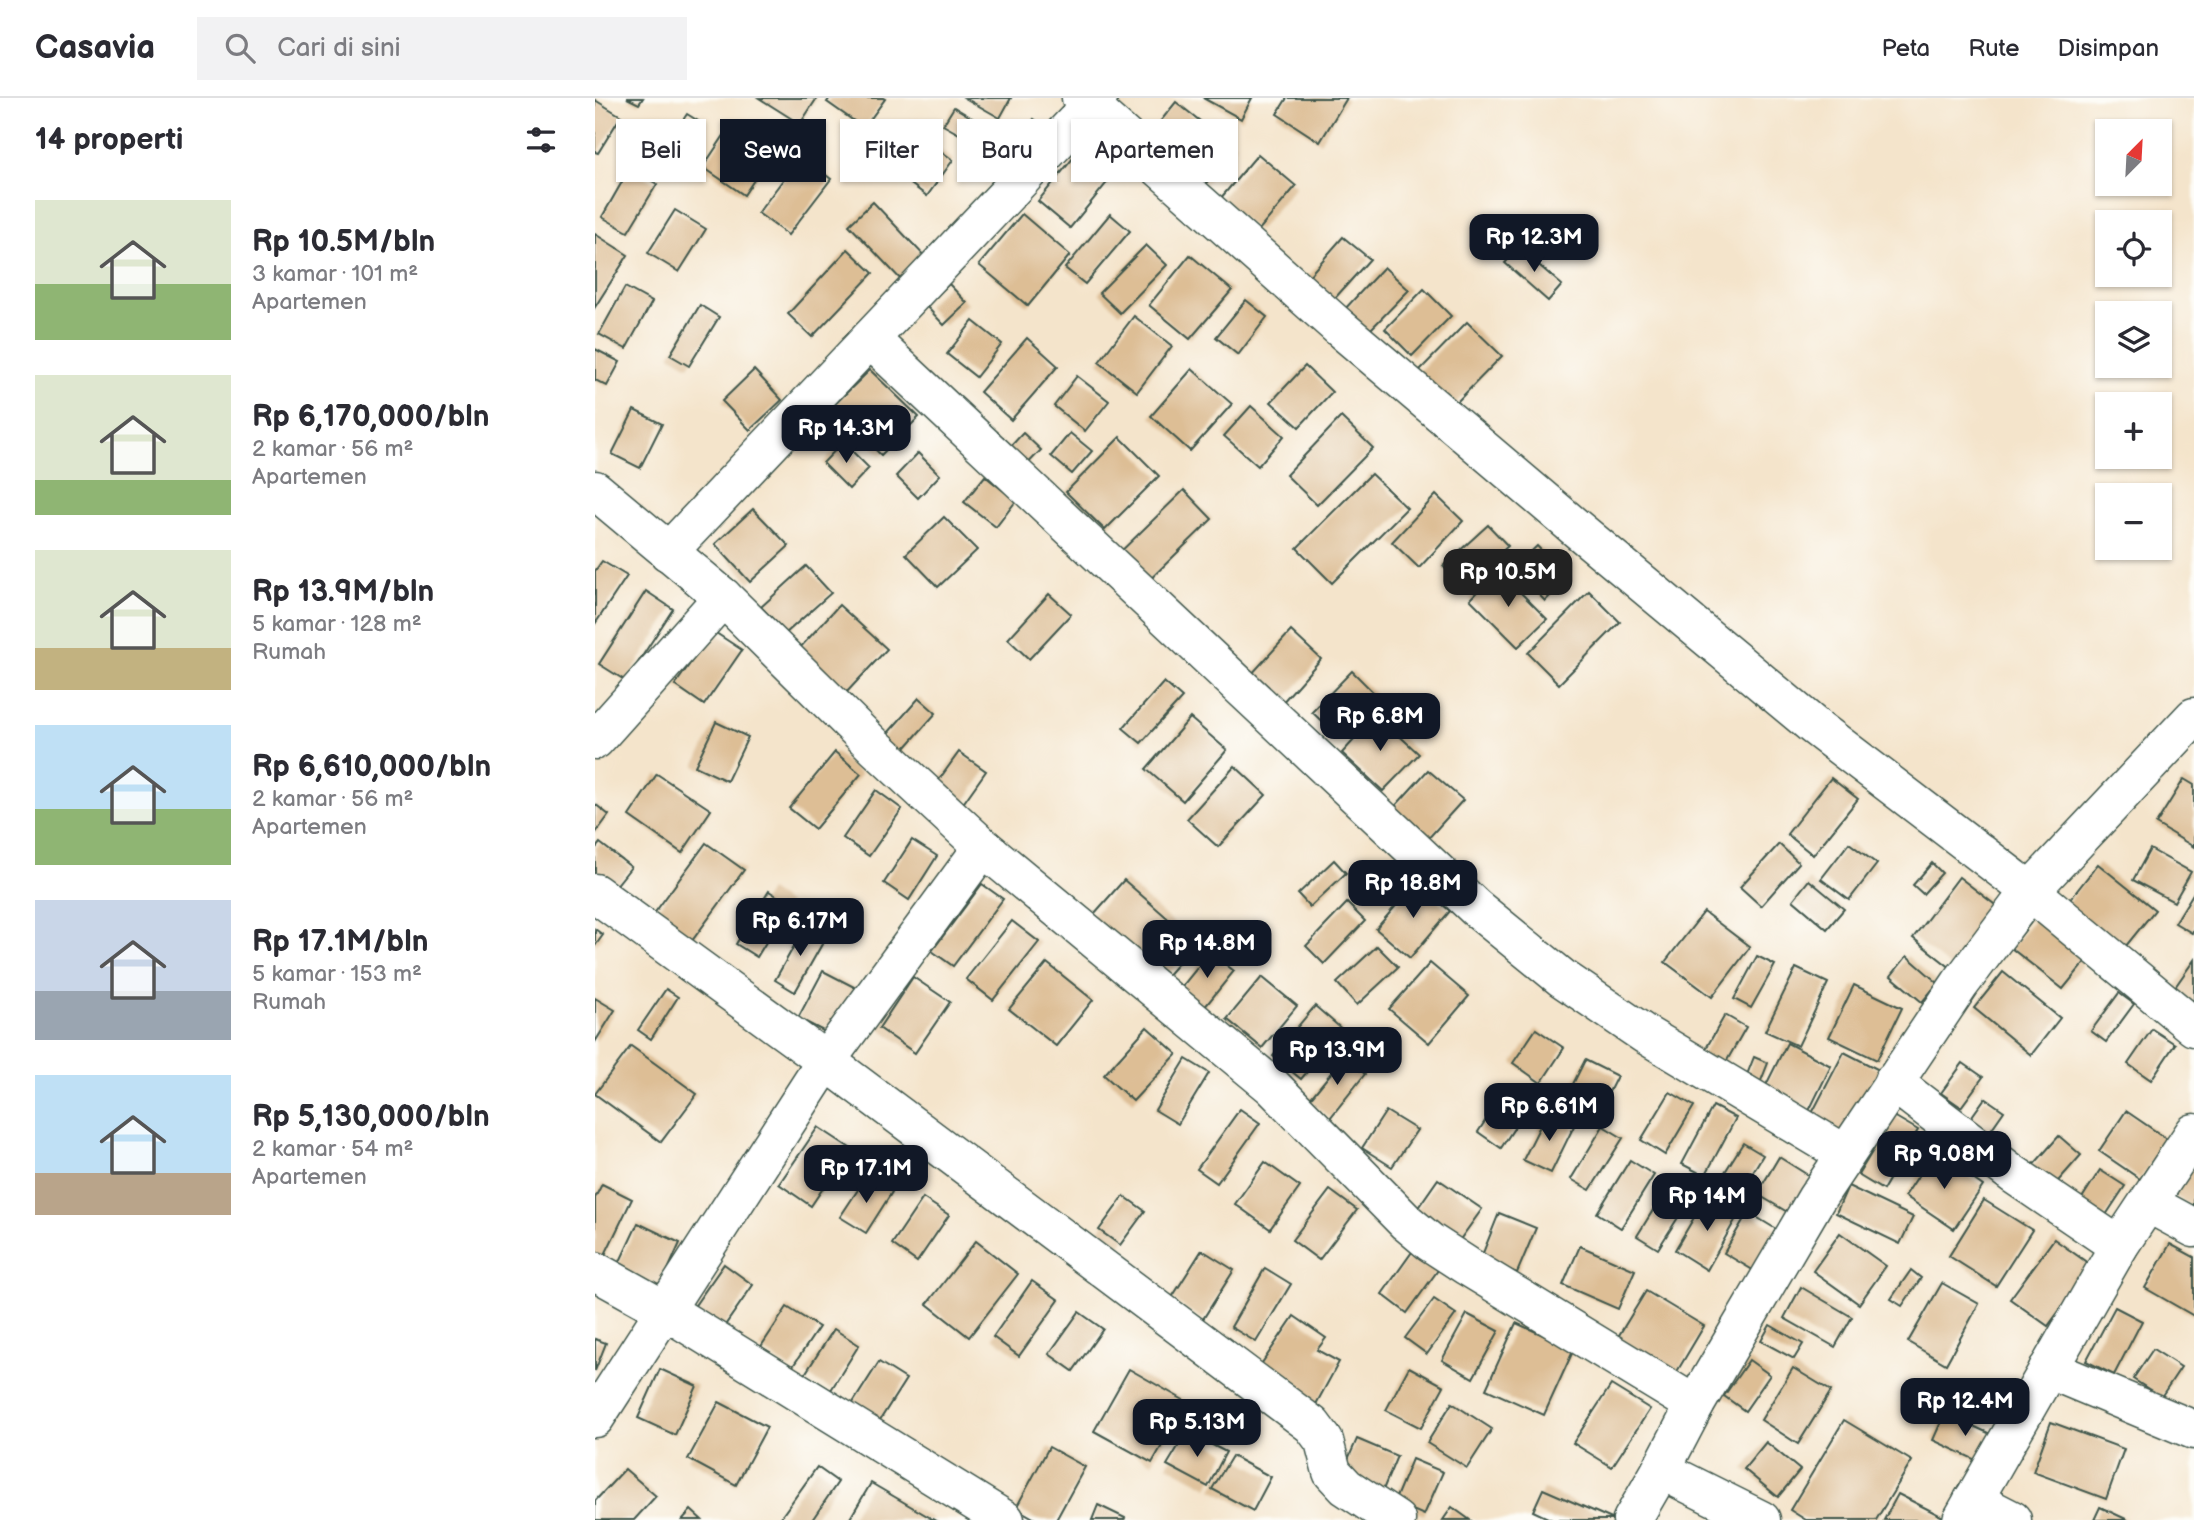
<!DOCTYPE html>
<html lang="id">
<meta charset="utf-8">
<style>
:root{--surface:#fff;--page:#f2f2f3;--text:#2b2b33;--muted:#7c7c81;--line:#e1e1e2;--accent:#111827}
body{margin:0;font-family:"Balsamiq Sans",sans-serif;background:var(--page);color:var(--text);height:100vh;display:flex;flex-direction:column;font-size:26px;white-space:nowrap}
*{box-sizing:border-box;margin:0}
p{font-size:23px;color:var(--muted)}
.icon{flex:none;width:38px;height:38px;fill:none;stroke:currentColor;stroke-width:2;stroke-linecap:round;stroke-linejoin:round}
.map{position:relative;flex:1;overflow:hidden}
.drawer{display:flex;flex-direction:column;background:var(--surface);width:595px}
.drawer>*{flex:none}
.top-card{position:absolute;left:21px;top:21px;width:665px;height:63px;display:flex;gap:14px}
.needle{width:46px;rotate:24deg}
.buttons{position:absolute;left:1500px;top:21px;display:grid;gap:14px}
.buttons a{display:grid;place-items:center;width:77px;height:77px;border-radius:0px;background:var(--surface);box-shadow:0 2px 5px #0004;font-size:35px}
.price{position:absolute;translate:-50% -60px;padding:0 16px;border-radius:14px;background:var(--accent);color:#fff;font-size:23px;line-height:46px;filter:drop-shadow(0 2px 4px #0008)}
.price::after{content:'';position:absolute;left:50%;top:42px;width:21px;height:16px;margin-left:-10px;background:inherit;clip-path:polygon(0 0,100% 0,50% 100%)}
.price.selected{background:#222;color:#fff}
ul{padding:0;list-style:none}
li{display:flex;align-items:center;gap:21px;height:175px;padding:0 35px}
li span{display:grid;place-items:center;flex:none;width:196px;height:140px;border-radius:0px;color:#555}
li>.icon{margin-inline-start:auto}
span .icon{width:84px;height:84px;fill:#fffc;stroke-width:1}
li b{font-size:30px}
h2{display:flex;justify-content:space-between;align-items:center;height:84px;padding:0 35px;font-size:30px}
.pill{padding:0 24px;border-radius:0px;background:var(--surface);box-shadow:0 2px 5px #0004;font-size:24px;line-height:63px}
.pill.selected{background:var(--accent);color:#fff}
header{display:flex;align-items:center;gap:42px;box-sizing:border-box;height:98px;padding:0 35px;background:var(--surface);border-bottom:2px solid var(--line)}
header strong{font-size:33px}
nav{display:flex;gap:38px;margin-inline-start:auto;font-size:24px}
.search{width:490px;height:63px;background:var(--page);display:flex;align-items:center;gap:18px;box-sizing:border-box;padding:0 24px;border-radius:0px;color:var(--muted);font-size:26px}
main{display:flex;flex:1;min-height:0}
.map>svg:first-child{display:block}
.building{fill:#ddbe95}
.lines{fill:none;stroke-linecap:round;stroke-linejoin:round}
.minor-casing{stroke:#3f564b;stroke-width:41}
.minor{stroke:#fff;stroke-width:38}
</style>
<header>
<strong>Casavia</strong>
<div class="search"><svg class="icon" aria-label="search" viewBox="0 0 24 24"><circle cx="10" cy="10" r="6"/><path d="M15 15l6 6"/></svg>Cari di sini</div>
<nav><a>Peta</a><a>Rute</a><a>Disimpan</a></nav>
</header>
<main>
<section class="drawer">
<h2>14 properti<svg class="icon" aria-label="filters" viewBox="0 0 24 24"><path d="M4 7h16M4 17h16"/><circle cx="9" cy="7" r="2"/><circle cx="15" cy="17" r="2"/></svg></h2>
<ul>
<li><span style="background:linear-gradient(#dfe7d0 60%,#8fb573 0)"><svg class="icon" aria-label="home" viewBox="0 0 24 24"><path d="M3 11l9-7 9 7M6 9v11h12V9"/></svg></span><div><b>Rp 10.5M/bln</b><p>3 kamar · 101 m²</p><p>Apartemen</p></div></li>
<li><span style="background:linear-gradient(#dfe7d0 75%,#8fb573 0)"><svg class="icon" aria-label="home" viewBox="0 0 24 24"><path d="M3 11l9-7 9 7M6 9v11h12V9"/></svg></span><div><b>Rp 6,170,000/bln</b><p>2 kamar · 56 m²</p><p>Apartemen</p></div></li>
<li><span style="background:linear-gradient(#dfe7d0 70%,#c2b280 0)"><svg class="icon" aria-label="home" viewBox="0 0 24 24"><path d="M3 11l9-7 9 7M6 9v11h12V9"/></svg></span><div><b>Rp 13.9M/bln</b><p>5 kamar · 128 m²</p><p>Rumah</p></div></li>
<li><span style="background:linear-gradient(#bfe0f5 60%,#8fb573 0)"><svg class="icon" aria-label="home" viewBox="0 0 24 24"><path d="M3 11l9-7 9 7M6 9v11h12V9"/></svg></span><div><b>Rp 6,610,000/bln</b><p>2 kamar · 56 m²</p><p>Apartemen</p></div></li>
<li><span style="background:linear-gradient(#c9d6e8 65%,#9aa5b1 0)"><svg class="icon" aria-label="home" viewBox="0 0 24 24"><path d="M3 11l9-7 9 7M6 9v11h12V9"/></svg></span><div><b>Rp 17.1M/bln</b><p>5 kamar · 153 m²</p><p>Rumah</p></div></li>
<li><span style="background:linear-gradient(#bfe0f5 70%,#b9a48a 0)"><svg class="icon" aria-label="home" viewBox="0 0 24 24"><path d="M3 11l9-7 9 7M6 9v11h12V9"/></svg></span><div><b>Rp 5,130,000/bln</b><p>2 kamar · 54 m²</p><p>Apartemen</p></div></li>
</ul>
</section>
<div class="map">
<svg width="1599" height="1422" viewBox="0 0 1599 1422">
<rect width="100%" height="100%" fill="#fdfcf7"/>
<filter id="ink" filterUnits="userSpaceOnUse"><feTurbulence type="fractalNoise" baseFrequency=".0143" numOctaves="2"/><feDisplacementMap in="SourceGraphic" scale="14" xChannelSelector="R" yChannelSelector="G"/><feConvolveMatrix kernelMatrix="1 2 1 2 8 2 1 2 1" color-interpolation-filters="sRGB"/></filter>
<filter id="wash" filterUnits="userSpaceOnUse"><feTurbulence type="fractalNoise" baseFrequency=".00686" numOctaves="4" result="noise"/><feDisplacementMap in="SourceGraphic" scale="28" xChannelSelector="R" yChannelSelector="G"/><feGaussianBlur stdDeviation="1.57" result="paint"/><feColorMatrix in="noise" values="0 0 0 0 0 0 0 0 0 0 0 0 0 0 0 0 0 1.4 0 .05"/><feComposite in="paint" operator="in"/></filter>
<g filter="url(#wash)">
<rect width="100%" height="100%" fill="#f4e4cb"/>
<g id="blocks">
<!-- building -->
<g class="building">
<polygon points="32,0 48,0 44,6"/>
<polygon points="164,0 222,0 205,26"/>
<polygon points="235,0 288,0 290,1 269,30 232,4"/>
<polygon points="370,0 416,0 405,20"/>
<polygon points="608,0 657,0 646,21"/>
<polygon points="692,0 752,0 725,44 682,16"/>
<polygon points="0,2 26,18 3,55 0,54"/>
<polygon points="581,4 610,27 576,69 547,46"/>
<polygon points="359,9 392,29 382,46 348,27"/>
<polygon points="92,16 108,26 75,74 60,64"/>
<polygon points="439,21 458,34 437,64 418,51"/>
<polygon points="295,26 311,38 280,79 264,66"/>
<polygon points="136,27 177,55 149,97 108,69"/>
<polygon points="626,35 640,46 607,91 593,80"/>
<polygon points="335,45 358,62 332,98 309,81"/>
<polygon points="483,54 515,81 475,130 443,103"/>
<polygon points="663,56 701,88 663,133 625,101"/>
<polygon points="206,58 236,81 193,137 163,115"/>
<polygon points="35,70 62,86 33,134 7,119"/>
<polygon points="278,104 335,164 311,187 254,127"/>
<polygon points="80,112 111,131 84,174 53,155"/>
<polygon points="427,116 475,157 433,208 384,167"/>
<polygon points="515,116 535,133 490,186 470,170"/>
<polygon points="0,136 33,157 0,209"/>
<polygon points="748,139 775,161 732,209 706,187"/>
<polygon points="551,147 572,167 525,215 504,195"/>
<polygon points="924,150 967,187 953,203 910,165"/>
<polygon points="253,151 278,175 217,239 193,216"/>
<polygon points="595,157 637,192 595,241 554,207"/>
<polygon points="789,169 814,192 773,234 749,212"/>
<polygon points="354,186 372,205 349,227 331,208"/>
<polygon points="30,189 57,204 31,251 4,236"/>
<polygon points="829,191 856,218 817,258 790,231"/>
<polygon points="651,202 672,219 643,257 621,239"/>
<polygon points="105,207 124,219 94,268 75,257"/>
<polygon points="539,218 577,248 542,294 504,264"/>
<polygon points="378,223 407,246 381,279 352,256"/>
<polygon points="872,224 907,258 856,310 821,276"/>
<polygon points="432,240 463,268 416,322 385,294"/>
<polygon points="0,251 25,264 12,288 0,282"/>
<polygon points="710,268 737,294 704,329 676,304"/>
<polygon points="597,271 637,306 595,353 556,318"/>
<polygon points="159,272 187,302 155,332 127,303"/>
<polygon points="275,272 324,319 286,357 237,309"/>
<polygon points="482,278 514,303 490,333 459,308"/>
<polygon points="656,308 689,338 663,368 629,338"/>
<polygon points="39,312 67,326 45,370 17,356"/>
<polygon points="746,319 778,350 722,407 691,377"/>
<polygon points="428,335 446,352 422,377 405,360"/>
<polygon points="475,335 497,353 477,376 456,358"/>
<polygon points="525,339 564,378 510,432 471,394"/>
<polygon points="248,344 274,370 254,391 228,365"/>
<polygon points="323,355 345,377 323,400 301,378"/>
<polygon points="776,376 812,410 737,485 702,450"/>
<polygon points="390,378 421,403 401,429 369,404"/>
<polygon points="589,392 617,421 543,493 515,464"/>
<polygon points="841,397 868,423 824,470 797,444"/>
<polygon points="158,411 194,448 155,484 120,446"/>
<polygon points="349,419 382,452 343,489 311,456"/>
<polygon points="893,427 913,448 867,489 848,468"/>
<polygon points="942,448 973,480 950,503 919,470"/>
<polygon points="7,463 32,478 0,526 0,473"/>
<polygon points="211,468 236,495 191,535 166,509"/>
<polygon points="903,472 952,521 923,549 875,501"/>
<polygon points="51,493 78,511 31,583 4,566"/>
<polygon points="994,493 1025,524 964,586 933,555"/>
<polygon points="454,496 476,516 434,561 413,541"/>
<polygon points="244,507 292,551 250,596 203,552"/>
<polygon points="118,533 147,552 109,607 80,587"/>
<polygon points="696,533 726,561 686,606 655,578"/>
<polygon points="757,573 780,596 740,636 717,614"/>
<polygon points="569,584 587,600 546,645 528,630"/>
<polygon points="324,600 341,615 302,659 285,644"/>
<polygon points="782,617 824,656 788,693 747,655"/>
<polygon points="595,620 632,652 588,703 551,671"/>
<polygon points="121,624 153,639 132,683 100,668"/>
<polygon points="240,654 266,676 220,731 194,710"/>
<polygon points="364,654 391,673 362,714 335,694"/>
<polygon points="640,668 671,697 623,749 592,721"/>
<polygon points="833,672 868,702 830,744 795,714"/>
<polygon points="62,676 116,712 87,755 34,718"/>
<polygon points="1236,680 1263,701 1218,757 1192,736"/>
<polygon points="1589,681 1599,687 1599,749 1561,726"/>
<polygon points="281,692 307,711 274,758 248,740"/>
<polygon points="0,706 14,717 0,736"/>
<polygon points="317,742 342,758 314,802 289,785"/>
<polygon points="5,745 36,769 4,809 0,806 0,751"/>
<polygon points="111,745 149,772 88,855 50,828"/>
<polygon points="1254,745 1282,766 1254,802 1226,781"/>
<polygon points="1184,746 1204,765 1166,808 1145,789"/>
<polygon points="1555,751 1596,774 1579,804 1538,782"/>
<polygon points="739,762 751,775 715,809 703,796"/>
<polygon points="1337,765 1347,775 1328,796 1318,787"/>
<polygon points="1503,766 1560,812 1522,859 1466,813"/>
<polygon points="1364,779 1408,813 1361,874 1318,840"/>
<polygon points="529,782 601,845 562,889 491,825"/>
<polygon points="1214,782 1249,811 1232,831 1198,802"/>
<polygon points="821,784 855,813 815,860 781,831"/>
<polygon points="387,786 408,801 358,868 337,853"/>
<polygon points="174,793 194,806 162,859 141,846"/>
<polygon points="1599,794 1599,831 1597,835 1580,825"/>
<polygon points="752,805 770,823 729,866 711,848"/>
<polygon points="1109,814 1155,849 1117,899 1070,864"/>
<polygon points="1442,817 1495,858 1468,891 1416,850"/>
<polygon points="417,823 444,844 398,902 371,881"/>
<polygon points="211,827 231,839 200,894 180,882"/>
<polygon points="0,831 8,837 0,848"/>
<polygon points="782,848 803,869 762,907 742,885"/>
<polygon points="615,854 639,873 609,910 585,891"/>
<polygon points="1162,858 1180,867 1156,910 1139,901"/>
<polygon points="1312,858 1343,885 1327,904 1296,878"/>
<polygon points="1599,862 1599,921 1571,902"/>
<polygon points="452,865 498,902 461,948 414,911"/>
<polygon points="835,865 874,898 834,945 794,911"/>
<polygon points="1201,870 1233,885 1203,948 1170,933"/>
<polygon points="228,873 261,890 236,937 203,920"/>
<polygon points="1408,874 1465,920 1436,957 1379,910"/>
<polygon points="318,879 355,904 320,955 284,930"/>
<polygon points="667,879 702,908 667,950 632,921"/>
<polygon points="1259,887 1307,910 1282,962 1234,939"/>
<polygon points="71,891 83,899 56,941 43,932"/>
<polygon points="1524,895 1539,906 1511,944 1496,933"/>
<polygon points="0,900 20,912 0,944"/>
<polygon points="720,908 748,932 706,981 678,958"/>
<polygon points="1130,917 1151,929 1126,973 1105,961"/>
<polygon points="552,929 582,956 538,1003 509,977"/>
<polygon points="941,931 969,950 946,985 918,965"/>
<polygon points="1557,931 1580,946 1556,982 1533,966"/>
<polygon points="1192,945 1236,968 1211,1019 1166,997"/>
<polygon points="36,948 102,996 66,1044 0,996"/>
<polygon points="1249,954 1288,974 1253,1041 1214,1021"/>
<polygon points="749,959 770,976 735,1020 714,1002"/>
<polygon points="1159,959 1173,965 1158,1003 1144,997"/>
<polygon points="591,961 614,975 583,1026 560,1012"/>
<polygon points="990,962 1022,978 1002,1018 970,1002"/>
<polygon points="1368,965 1388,979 1366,1009 1346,995"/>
<polygon points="911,991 935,1006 906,1050 883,1034"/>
<polygon points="1075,994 1099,1008 1070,1057 1046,1042"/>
<polygon points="1390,1000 1409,1013 1384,1049 1365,1035"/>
<polygon points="1118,1008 1141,1020 1110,1078 1087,1066"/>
<polygon points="645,1011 665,1025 622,1085 602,1071"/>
<polygon points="791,1013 822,1032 797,1069 767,1050"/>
<polygon points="1531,1013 1572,1041 1545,1081 1504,1053"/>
<polygon points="952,1014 979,1028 956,1075 928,1062"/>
<polygon points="1299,1018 1323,1032 1288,1092 1263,1077"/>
<polygon points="1008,1028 1028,1040 995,1092 976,1081"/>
<polygon points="223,1029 255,1050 216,1108 184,1086"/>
<polygon points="1464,1038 1486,1057 1456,1091 1434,1072"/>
<polygon points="1148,1045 1168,1057 1145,1095 1125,1082"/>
<polygon points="1339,1054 1388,1088 1359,1131 1310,1098"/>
<polygon points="1184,1059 1216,1079 1194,1115 1162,1096"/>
<polygon points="1599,1060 1599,1110 1577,1096"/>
<polygon points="1035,1062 1059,1077 1026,1130 1002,1115"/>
<polygon points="670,1064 705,1089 675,1131 640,1106"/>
<polygon points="1505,1072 1530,1088 1507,1123 1482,1108"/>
<polygon points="272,1078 297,1094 271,1135 245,1119"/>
<polygon points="843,1081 887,1111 856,1154 813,1124"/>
<polygon points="7,1086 37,1101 4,1169 0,1167 0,1100"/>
<polygon points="1253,1088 1318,1119 1305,1146 1241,1115"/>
<polygon points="735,1092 762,1112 724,1162 697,1142"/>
<polygon points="1070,1093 1091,1107 1063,1151 1042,1138"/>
<polygon points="529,1098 550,1113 525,1147 504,1132"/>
<polygon points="1111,1099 1143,1117 1112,1172 1080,1152"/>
<polygon points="328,1100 354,1117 322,1164 297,1146"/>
<polygon points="1389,1102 1437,1132 1401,1188 1354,1158"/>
<polygon points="1153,1114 1181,1131 1158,1172 1129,1155"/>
<polygon points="904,1115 941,1130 922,1175 886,1160"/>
<polygon points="43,1125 85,1145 63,1194 20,1174"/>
<polygon points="1245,1135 1291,1168 1264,1206 1218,1173"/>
<polygon points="1459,1141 1497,1168 1453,1228 1415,1201"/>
<polygon points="381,1143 423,1176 374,1239 332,1206"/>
<polygon points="1575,1146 1599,1159 1599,1218 1550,1190"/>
<polygon points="985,1148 1040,1172 1023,1211 968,1187"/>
<polygon points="607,1152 639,1172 608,1221 576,1201"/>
<polygon points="817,1154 843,1172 812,1215 787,1196"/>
<polygon points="129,1166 158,1187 126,1233 96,1213"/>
<polygon points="670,1170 696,1186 661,1244 636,1229"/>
<polygon points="1316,1172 1326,1180 1307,1208 1296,1201"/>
<polygon points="437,1183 464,1202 424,1258 398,1239"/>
<polygon points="1347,1185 1384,1206 1351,1266 1313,1244"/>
<polygon points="1206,1189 1257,1219 1240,1249 1189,1220"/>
<polygon points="1051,1193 1109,1228 1077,1282 1018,1247"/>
<polygon points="839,1201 861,1216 832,1256 810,1240"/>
<polygon points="192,1209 224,1229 196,1271 165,1250"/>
<polygon points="1520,1209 1547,1223 1519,1277 1491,1263"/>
<polygon points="484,1214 508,1231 478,1273 454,1256"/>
<polygon points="872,1216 904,1233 878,1280 847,1262"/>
<polygon points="699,1218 731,1240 722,1252 744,1264 714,1319 665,1268"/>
<polygon points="921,1225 979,1251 949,1317 891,1291"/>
<polygon points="1175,1227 1208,1246 1199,1261 1166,1243"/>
<polygon points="239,1231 264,1247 236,1292 210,1276"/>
<polygon points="0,1241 11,1245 0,1273"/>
<polygon points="1558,1251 1586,1269 1566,1299 1538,1281"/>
<polygon points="1154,1262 1175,1277 1150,1313 1129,1298"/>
<polygon points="284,1264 311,1281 283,1325 256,1308"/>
<polygon points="814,1269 849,1288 826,1330 791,1312"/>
<polygon points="1198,1270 1236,1293 1203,1346 1166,1322"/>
<polygon points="65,1271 102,1288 80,1337 43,1320"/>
<polygon points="534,1271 592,1304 557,1365 499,1333"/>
<polygon points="1016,1287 1055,1311 1017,1369 978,1345"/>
<polygon points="124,1304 172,1329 141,1387 93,1361"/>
<polygon points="857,1305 897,1331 872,1370 832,1345"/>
<polygon points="1350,1315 1402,1339 1389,1366 1338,1342"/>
<polygon points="1249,1322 1317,1363 1281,1422 1211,1422 1195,1412"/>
<polygon points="1456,1324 1529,1351 1511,1401 1438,1374"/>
<polygon points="592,1334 631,1354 613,1389 572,1367"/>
<polygon points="762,1341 802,1358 783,1404 742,1386"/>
<polygon points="1171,1344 1205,1372 1183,1399 1149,1371"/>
<polygon points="454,1349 490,1369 461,1422 442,1422 421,1410"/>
<polygon points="637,1358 676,1379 658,1413 617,1391"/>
<polygon points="817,1361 848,1374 829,1417 799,1404"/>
<polygon points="222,1369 243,1384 217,1422 184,1422"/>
<polygon points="30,1371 61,1398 39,1422 0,1422 0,1403"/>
<polygon points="276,1385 339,1422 254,1422"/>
<polygon points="948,1391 1019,1422 957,1422 938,1413"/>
<polygon points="1303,1396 1354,1422 1289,1422"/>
<polygon points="503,1407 530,1420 529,1422 497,1422"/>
<polygon points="857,1409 875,1422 848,1422"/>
<polygon points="1505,1409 1533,1422 1499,1422"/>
<polygon points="96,1412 107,1422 87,1422"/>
</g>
</g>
</g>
<g filter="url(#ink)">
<use href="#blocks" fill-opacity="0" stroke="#3f564b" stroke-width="2"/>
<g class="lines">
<!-- minor casing -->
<g class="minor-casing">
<g id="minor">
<polyline points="486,0 745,230 981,430 1219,628 1435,793 1599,929"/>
<polyline points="275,241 881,810 967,880 1051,937 1250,1056"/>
<polyline points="0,392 128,499 280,649 388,749 677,988 811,1124 835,1144 872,1168 1100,1307"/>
<polyline points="73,454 503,0"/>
<polyline points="0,642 128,499"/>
<polyline points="0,795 231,963 717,1327 729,1343 737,1374 751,1389 801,1422"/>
<polyline points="1298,984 1418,1076 1524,1148"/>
<polyline points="1553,1105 1599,1130"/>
<polyline points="0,1173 70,1212 410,1422"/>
<polyline points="1453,1271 1599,1332"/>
<polyline points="0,1320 231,963 388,749"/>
<polyline points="1066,1372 1166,1422"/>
<polyline points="1378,1402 1417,1422"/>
<polyline points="1037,1422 1066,1372 1100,1307 1221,1101 1365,886 1435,793 1599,619"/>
<polyline points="1367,1422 1524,1148 1599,1035"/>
</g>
</g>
<!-- minor -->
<use href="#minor" class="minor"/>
</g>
</g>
</svg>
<div class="buttons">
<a><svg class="needle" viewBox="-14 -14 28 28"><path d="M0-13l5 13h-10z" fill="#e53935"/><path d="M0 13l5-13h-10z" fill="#7c7c81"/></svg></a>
<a><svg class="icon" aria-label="locate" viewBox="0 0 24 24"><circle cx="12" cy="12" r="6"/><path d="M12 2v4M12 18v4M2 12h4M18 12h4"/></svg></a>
<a><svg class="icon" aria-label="layers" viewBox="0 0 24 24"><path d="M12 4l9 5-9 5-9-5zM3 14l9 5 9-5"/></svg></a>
<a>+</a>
<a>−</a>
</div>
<b class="price" style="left:939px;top:176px">Rp 12.3M</b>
<b class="price" style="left:251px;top:367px">Rp 14.3M</b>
<b class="price selected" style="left:913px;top:511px">Rp 10.5M</b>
<b class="price" style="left:785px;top:655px">Rp 6.8M</b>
<b class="price" style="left:818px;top:822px">Rp 18.8M</b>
<b class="price" style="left:205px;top:860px">Rp 6.17M</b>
<b class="price" style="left:612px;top:882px">Rp 14.8M</b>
<b class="price" style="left:742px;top:989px">Rp 13.9M</b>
<b class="price" style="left:954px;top:1045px">Rp 6.61M</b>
<b class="price" style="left:1349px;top:1093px">Rp 9.08M</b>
<b class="price" style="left:271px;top:1107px">Rp 17.1M</b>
<b class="price" style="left:1112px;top:1135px">Rp 14M</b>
<b class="price" style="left:1370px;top:1340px">Rp 12.4M</b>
<b class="price" style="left:602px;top:1361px">Rp 5.13M</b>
<div class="top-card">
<a class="pill">Beli</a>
<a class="pill selected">Sewa</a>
<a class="pill">Filter</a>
<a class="pill">Baru</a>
<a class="pill">Apartemen</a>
</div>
</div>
</main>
